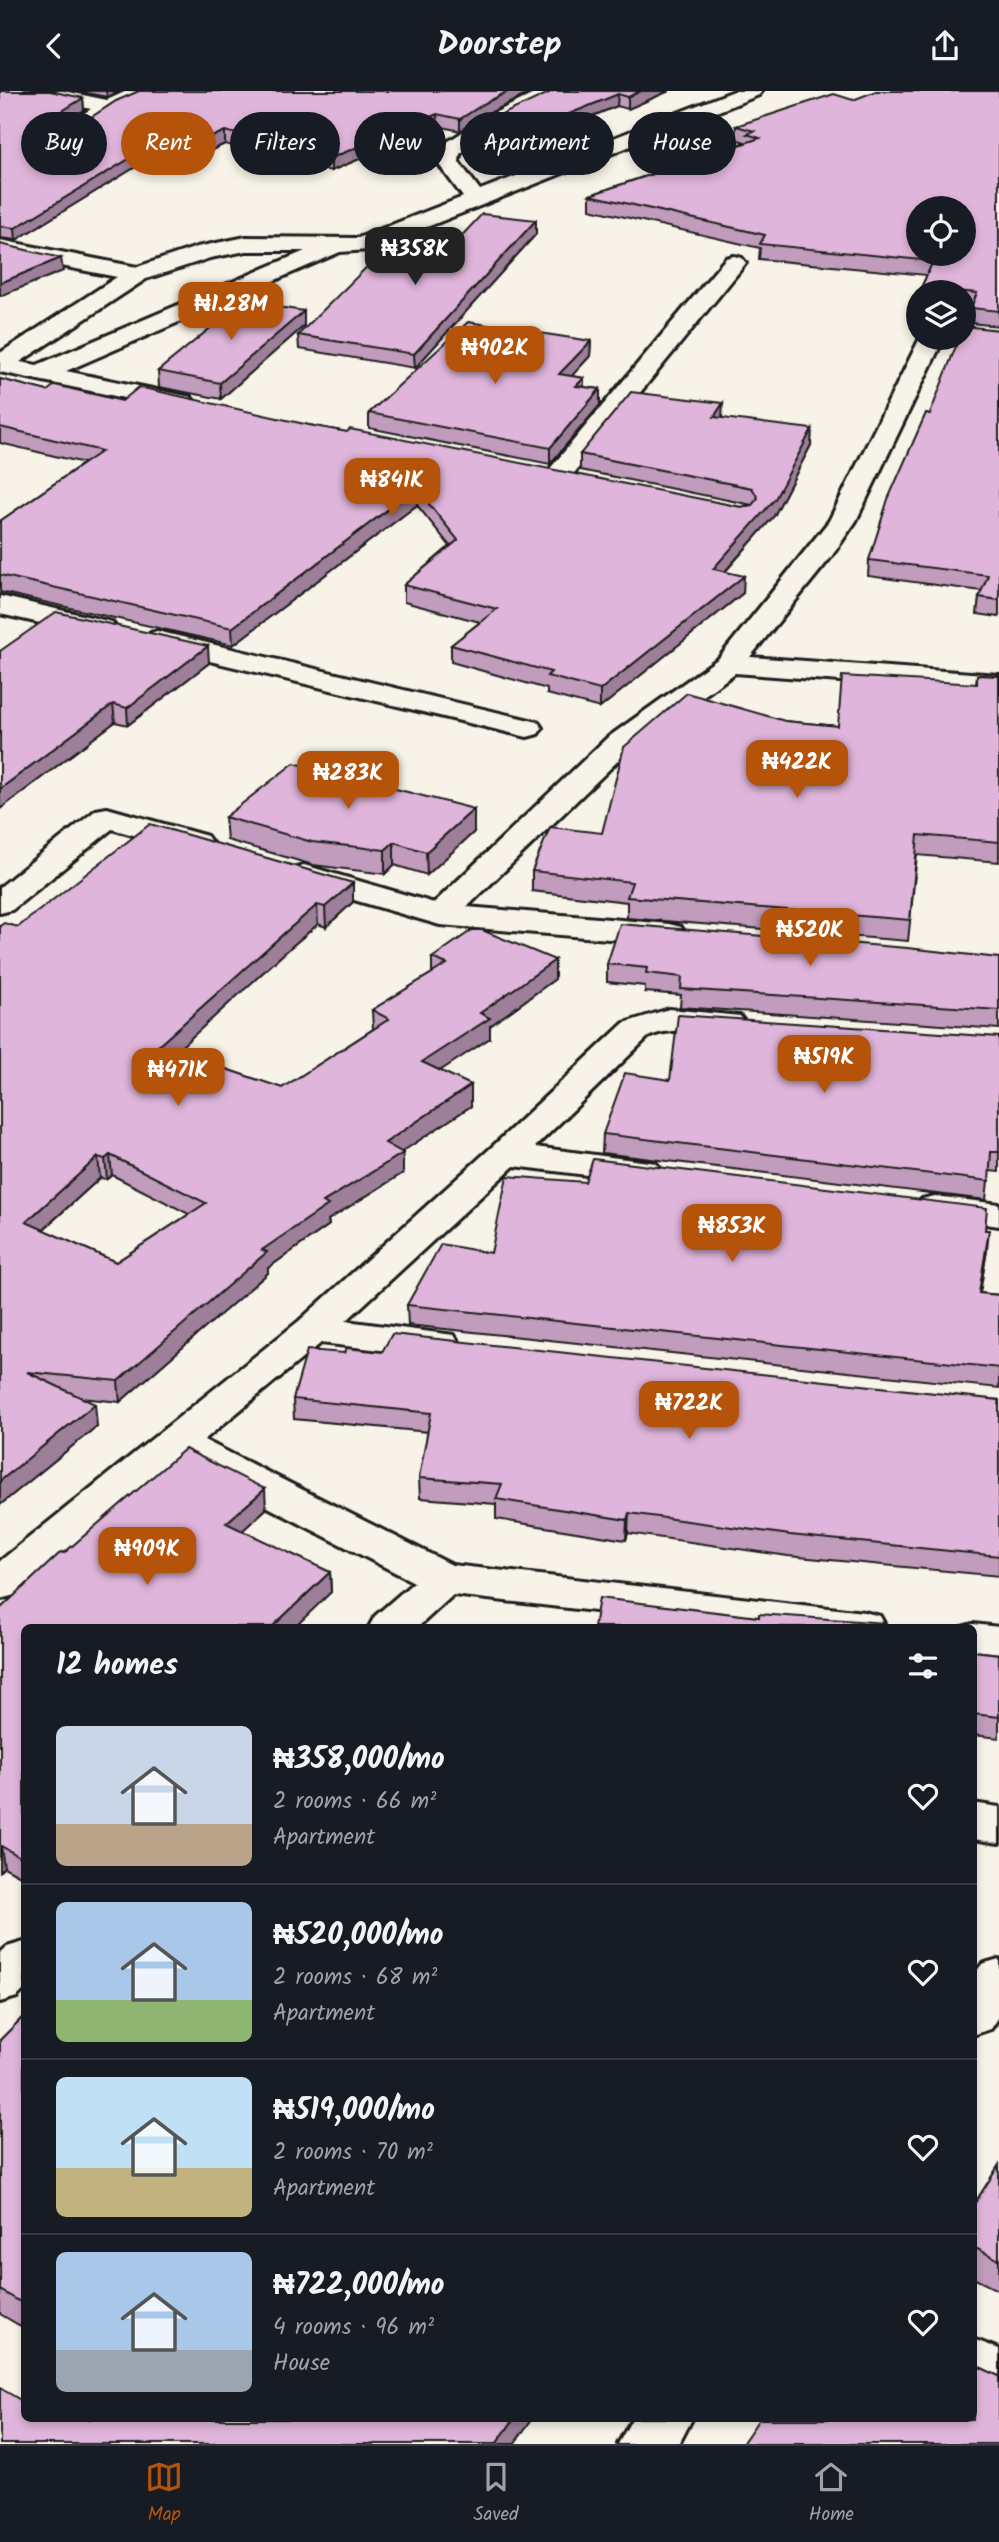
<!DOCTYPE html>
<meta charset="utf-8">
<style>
:root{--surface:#171b24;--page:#242831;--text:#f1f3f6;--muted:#9ea1a6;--line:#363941;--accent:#b45309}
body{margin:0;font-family:Kalam,sans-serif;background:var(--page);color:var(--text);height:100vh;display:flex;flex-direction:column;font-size:26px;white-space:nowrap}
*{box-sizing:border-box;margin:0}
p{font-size:23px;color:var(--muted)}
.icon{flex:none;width:38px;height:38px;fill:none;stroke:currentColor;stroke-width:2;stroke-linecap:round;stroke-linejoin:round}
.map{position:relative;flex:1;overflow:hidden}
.drawer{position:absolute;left:21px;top:1533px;width:956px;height:798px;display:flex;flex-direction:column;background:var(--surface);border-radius:10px;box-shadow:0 4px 10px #0003}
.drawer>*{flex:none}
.guide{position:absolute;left:21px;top:21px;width:957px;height:63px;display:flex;gap:14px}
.fabs{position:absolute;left:906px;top:105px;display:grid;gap:14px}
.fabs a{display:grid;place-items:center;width:70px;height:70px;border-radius:50%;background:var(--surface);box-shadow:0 4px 10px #0003;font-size:35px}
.price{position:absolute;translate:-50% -60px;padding:0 16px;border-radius:14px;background:var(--accent);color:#fff;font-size:23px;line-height:46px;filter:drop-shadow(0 2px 4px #0008)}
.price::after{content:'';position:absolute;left:50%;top:42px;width:21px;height:16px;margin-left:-10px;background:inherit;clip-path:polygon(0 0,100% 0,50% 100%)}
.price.current{background:#222;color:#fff}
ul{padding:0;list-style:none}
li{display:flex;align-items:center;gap:21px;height:175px;padding:0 35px}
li+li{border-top:2px solid var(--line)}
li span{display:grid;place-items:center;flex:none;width:196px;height:140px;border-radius:10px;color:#555}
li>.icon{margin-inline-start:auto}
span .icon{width:84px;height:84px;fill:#fffc;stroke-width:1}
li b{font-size:30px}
h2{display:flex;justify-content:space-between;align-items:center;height:84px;padding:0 35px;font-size:30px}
.pill{padding:0 24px;border-radius:32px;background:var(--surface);box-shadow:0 4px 10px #0003;font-size:24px;line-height:63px}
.pill.current{background:var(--accent);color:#fff}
header{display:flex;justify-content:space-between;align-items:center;height:91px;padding:0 35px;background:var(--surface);font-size:32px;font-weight:800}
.tabs{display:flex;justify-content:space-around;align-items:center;height:98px;border-top:2px solid var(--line);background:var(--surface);font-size:19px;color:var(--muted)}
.tabs a{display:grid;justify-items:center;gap:4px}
.tabs .current{color:var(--accent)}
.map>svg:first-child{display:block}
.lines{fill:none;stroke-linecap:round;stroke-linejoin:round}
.minor-casing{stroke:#1c1c1c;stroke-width:6}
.minor{fill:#f7f3e8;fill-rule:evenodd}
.wall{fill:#c19cbc;stroke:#1c1c1c;stroke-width:2;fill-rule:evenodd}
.shaded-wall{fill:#9d7f99;stroke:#1c1c1c;stroke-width:2}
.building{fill:#e0b5db;stroke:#1c1c1c;stroke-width:2;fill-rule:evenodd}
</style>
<header><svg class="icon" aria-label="back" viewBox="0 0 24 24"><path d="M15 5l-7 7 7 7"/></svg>Doorstep<svg class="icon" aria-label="share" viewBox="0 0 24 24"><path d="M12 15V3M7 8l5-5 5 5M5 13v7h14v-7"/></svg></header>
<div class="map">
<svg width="999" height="2353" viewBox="0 0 999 2353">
<rect width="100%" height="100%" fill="#f7f3e8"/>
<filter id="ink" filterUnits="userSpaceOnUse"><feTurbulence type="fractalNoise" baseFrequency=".0143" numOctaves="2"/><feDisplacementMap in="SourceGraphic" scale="14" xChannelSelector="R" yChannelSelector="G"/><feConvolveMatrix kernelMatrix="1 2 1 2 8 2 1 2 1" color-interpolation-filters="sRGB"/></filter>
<g filter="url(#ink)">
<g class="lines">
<!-- minor casing -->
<g class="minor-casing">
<g id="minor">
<polygon points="24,0 63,0 107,9 127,0 154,0 151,4 116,20 61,56 45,56 42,51 45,46 91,18 27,4"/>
<path d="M540 0H567L564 4 500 34 460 63 459 71 480 99 734 0H762L759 4 369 159 340 161 66 280 191 306 195 311 191 316 182 319 0 281V262L117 186 0 163V149L137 176 197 156 246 146 358 147 463 106 437 71 441 55 486 26ZM246 160H305L37 274 20 271 146 188 210 167Z"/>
<polygon points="734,165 742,167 746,172 742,177 566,392 557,394 548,392 544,386 548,380 726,167"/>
<polygon points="920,247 944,247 856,430 831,466 750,566 999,584 999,602 735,582 629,659 467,816 669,833 681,836 686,843 681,850 669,853 440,834 292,791 288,784 292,777 304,774 434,812 607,647 719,567 829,430"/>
<polygon points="0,505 112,531 116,537 112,543 102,546 0,523"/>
<polygon points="157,540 538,631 542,637 538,643 527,646 147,555 143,549 147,543"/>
<polygon points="107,717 207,745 212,752 207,759 196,762 112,738 12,819 0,822 0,796 96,719"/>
<path d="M669 918 740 925 745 932 740 939C709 947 678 932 648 946L535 1056 656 1072 662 1080 656 1088 643 1091 514 1075 346 1230 454 1244 460 1253 454 1262 440 1266 321 1252 204 1349 452 1474 864 1521 880 1525 886 1536H735L453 1504 418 1536H369L375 1525 414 1491 178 1370 15 1504 0 1508V1470L299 1230 493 1055 624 932Z"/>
<polygon points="935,1105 999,1113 999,1135 922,1124 916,1116 922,1108"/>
<polygon points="973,1533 999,1536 999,1568 973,1565 973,1536 962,1536"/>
<polygon points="973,1712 999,1716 999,1752 973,1748"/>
<polygon points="24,1851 24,1899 17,1906 0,1911 0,1862 7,1856"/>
<polygon points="999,1868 999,1926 991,1938 973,1944 973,1885 982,1873"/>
<polygon points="973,2248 999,2258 999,2308 973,2298"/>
<polygon points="632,2328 692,2328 679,2353 618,2353"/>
</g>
</g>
<!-- minor -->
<use href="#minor" class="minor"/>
</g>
<!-- wall -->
<g class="wall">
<polygon points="0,0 83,7 84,19 43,45 61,46 139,0 534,0 485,24 460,40 438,35 331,80 225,53 173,76 147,69 16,149 0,147"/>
<polygon points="76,0 121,0 107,6"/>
<polygon points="553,0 669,0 628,18 617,15 542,46 531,43 517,51 489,45 489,33"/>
<polygon points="999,0 999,235 970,232 971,217 964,216 964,201 921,201 921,197 927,184 759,168 760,157 590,118 590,104 745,51 735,48 736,35 853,9"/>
<polygon points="536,129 536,143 415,277 299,258 298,244 454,153"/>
<polygon points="304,235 221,308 159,296 158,280"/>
<polygon points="999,239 999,526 977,523 979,506 982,500 868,485 869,469 930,323"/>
<polygon points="591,250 590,265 571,285 584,287 584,296 600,298 600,314 550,373 369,337 369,322"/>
<polygon points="0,288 47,300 309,334 741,416 752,414 580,379 580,363 722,327 811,354 774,425 725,481 743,502 600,617 547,603 547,598 451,571 451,554 480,531 404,511 404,494 450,455 417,414 233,554 0,501 0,430 84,372 0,352"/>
<polygon points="0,560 209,572 128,634 115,631 0,718"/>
<polygon points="977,584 999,585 999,771 917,764 908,850 627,827 627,811 532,800 532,780 602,742 785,630 838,635 976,593"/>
<polygon points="225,726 474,741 427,784 394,774 385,783 313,774 227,749"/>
<path d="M353 811 326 836 318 833 291 856 175 961 282 997 373 938 372 919 432 882V867L555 869V888L490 935V947L440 979 471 1015 401 1061 403 1062V1082L328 1129 329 1134 268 1177V1182L120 1311 81 1307 97 1335 0 1414V835L18 836ZM112 1084 189 1123 116 1171 43 1139 100 1087 107 1088Z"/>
<polygon points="999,867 999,938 680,916 681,904 645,901 645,895 607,891 607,873"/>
<polygon points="999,946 999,1081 989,1080 986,1109 602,1062 603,1043 670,989"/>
<polygon points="985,1139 987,1159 980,1202 999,1204 999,1297 408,1234 407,1214 491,1162"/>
<polygon points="382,1261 999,1309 999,1485 788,1465 628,1442 626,1449 496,1428 496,1413 420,1407 419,1387 428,1341 294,1328 293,1308 344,1262"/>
<polygon points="266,1418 242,1440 330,1481 331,1501 24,1536 24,1787 4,1776 0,1780 0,1518 64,1462"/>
<polygon points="973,1560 999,1563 999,1647 973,1644"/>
<polygon points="24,1925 24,2237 0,2223 0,1949"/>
<polygon points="999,2074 999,2200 973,2187 973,2115"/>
</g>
<!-- shaded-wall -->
<g class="shaded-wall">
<polygon points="106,0 121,0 107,6"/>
<polygon points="509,0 534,0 485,24 460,40 460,28 485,12"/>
<polygon points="641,0 669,0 628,18 628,6"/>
<polygon points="618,3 617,15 542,46 542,34"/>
<polygon points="83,7 84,19 44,44 40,50 39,37 43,32"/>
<polygon points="437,23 438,35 331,80 331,67"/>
<polygon points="531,31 531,43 517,51 517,39"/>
<polygon points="225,40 225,53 173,76 173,63"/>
<polygon points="147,57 147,69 16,149 15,137"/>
<polygon points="536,129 536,143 415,277 414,263"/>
<polygon points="61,167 63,180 0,205 0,192"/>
<polygon points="304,220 304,235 221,308 220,292"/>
<polygon points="591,250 590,265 559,299 559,283"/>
<polygon points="584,287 584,303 576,295"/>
<polygon points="600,298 600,314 550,373 550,357"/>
<polygon points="723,312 722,328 714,326"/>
<polygon points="812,338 811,354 774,425 712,495 713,478"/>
<polygon points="416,397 417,414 233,554 232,537"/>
<polygon points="744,485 743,502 600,617 600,599"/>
<polygon points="208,555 209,572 128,634 127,617"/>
<polygon points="113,613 115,631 0,718 0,698"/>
<polygon points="474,718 474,741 427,784 426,761"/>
<polygon points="394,751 394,774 385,783 385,759"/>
<polygon points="353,792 353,811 326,836 325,816"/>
<polygon points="317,814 318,833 291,856 160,975 158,955 290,837"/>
<polygon points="555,869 555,888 490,935 490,947 423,991 422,971 480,922"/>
<polygon points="471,994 471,1015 385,1072 385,1052"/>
<polygon points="403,1062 403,1082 328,1129 329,1134 268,1177 268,1182 120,1311 118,1290 262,1159 323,1111"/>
<polygon points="110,1064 112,1084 107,1088 105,1068"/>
<polygon points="98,1066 100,1087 28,1152 26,1131"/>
<polygon points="989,1139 987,1159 976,1222 979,1202"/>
<polygon points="95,1313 97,1335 0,1414 0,1390"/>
<polygon points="265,1398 266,1418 228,1453 226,1432"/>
<polygon points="629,1422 628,1442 626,1449 627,1429"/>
<polygon points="330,1481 331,1501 295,1536 272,1536"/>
<polygon points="1,1755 4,1776 0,1780 0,1756"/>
<polygon points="514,2328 532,2328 514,2353 496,2353"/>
</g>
<!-- building -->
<g class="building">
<polygon points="0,0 50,0 83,7 43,32 39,37 42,45 61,46 116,10 139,0 509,0 485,12 460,28 437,23 331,67 225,40 173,63 147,57 15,137 0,135"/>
<polygon points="553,0 641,0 628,6 618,3 542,34 531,31 517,39 489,33 501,24"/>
<path d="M876 0H999V220L971 217 977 202 921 197 933 170 760 153 765 144 590 104 760 47 747 43 754 40 736 35 834 3 853 9ZM919 117H964V163H919Z"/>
<polygon points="482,123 536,129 414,263 298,244 397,146 454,153"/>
<polygon points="0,153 61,167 0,192"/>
<polygon points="242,211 304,220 220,292 158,280"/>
<polygon points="468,231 591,250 559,283 584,287 576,295 600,298 550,357 369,322"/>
<polygon points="964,235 999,239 999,509 979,506 988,484 869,469 888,408 926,322 930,323 959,247 964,247"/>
<polygon points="0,288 47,300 55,294 122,310 139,296 309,334 347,341 350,338 741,416 752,414 758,407 752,397 580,363 631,301 723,312 714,326 812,338 775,408 713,478 744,485 600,599 547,585 551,581 451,554 497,518 404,494 458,449 416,397 232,537 0,484 0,430 102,360 0,336"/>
<polygon points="56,521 208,555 127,617 113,613 0,698 0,560"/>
<polygon points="977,584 999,585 999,751 918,744 910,829 627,806 632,791 532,780 550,736 602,742 624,656 687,602 785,630 838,635 842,585 977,593"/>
<polygon points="294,672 474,718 426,761 394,751 385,759 312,751 225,726"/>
<path d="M150 733 353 792 325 816 317 814 290 837 158 955 282 997 389 928 372 919 447 873 432 867 472 839H482L555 869 480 922 490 927 422 971 471 994 385 1052 403 1062 323 1111 328 1114 262 1159 267 1161 118 1290 27 1281 95 1313 0 1390V835L4 832 18 836ZM110 1064 206 1112 116 1171 26 1131 98 1066 105 1068Z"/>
<polygon points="620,833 907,857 999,867 999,919 681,898 682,886 646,882 647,877 607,873"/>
<polygon points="678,924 999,946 999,1061 991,1061 989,1090 603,1043 625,982 670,989"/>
<polygon points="593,1068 987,1117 985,1139 989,1139 979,1202 999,1204 999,1277 407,1214 441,1153 491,1162 507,1085 585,1091"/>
<polygon points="392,1243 999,1309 999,1465 790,1444 629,1422 627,1429 496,1408 502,1393 419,1387 431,1322 293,1308 307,1259 344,1262 346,1257 382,1261"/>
<polygon points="185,1358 265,1398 226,1432 330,1481 272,1536 24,1536 24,1768 1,1755 0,1756 0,1518 61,1461 64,1462"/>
<polygon points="599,1507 759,1526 759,1523 885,1532 885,1536 594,1536"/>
<polygon points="973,1560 999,1563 999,1626 973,1623"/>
<polygon points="24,1925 24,2213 0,2199 0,1949"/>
<polygon points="999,2074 999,2169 973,2156 973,2115"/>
<polygon points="973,2273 999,2285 999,2353 742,2353 759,2328 973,2328"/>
<polygon points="0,2297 24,2311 24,2328 514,2328 496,2353 0,2353"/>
</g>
</g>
</svg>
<div class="fabs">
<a><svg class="icon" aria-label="locate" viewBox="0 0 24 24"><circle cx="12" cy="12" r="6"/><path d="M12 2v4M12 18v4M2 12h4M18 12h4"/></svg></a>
<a><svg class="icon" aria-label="layers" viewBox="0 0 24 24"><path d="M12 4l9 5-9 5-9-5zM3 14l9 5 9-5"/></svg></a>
</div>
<b class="price current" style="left:415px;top:196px">₦358K</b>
<b class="price" style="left:231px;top:251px">₦1.28M</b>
<b class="price" style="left:495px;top:295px">₦902K</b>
<b class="price" style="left:392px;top:427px">₦841K</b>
<b class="price" style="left:797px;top:709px">₦422K</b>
<b class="price" style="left:348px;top:720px">₦283K</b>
<b class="price" style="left:810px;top:877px">₦520K</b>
<b class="price" style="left:824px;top:1004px">₦519K</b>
<b class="price" style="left:178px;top:1017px">₦471K</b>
<b class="price" style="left:732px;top:1173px">₦853K</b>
<b class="price" style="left:689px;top:1350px">₦722K</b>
<b class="price" style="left:147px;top:1496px">₦909K</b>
<div class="guide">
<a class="pill">Buy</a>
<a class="pill current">Rent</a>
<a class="pill">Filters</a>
<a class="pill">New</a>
<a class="pill">Apartment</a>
<a class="pill">House</a>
</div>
<section class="drawer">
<h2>12 homes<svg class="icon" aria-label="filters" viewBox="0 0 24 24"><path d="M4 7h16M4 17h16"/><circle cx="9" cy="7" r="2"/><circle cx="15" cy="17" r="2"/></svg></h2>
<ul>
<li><span style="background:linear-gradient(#c9d6e8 70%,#b9a48a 0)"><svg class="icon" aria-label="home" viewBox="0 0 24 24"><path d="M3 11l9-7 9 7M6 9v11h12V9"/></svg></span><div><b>₦358,000/mo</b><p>2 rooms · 66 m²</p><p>Apartment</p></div><svg class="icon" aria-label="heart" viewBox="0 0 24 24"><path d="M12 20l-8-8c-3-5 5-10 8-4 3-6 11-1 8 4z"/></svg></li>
<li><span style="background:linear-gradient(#a9c7e8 70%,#8fb573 0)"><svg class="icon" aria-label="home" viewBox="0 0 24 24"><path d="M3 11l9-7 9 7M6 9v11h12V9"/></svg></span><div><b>₦520,000/mo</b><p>2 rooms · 68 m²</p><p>Apartment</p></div><svg class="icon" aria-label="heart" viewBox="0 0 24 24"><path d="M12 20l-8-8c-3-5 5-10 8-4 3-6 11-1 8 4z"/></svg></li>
<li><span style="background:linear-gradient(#bfe0f5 65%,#c2b280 0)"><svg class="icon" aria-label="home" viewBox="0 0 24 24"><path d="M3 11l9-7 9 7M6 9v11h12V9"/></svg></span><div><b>₦519,000/mo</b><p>2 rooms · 70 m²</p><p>Apartment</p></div><svg class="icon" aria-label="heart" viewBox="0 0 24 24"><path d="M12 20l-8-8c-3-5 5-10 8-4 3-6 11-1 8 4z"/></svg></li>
<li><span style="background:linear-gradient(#a9c7e8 70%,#9aa5b1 0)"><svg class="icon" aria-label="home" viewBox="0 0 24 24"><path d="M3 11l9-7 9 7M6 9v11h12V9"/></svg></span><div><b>₦722,000/mo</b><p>4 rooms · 96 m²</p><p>House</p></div><svg class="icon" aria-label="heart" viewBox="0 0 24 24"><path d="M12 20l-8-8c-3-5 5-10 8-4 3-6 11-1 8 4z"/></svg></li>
</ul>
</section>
</div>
<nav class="tabs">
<a class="current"><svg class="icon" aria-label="map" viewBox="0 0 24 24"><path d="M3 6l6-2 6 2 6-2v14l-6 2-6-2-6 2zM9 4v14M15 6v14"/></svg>Map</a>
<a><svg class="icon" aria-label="saved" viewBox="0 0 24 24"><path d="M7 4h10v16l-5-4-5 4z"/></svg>Saved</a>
<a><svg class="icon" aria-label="home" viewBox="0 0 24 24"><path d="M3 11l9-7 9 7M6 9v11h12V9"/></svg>Home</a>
</nav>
